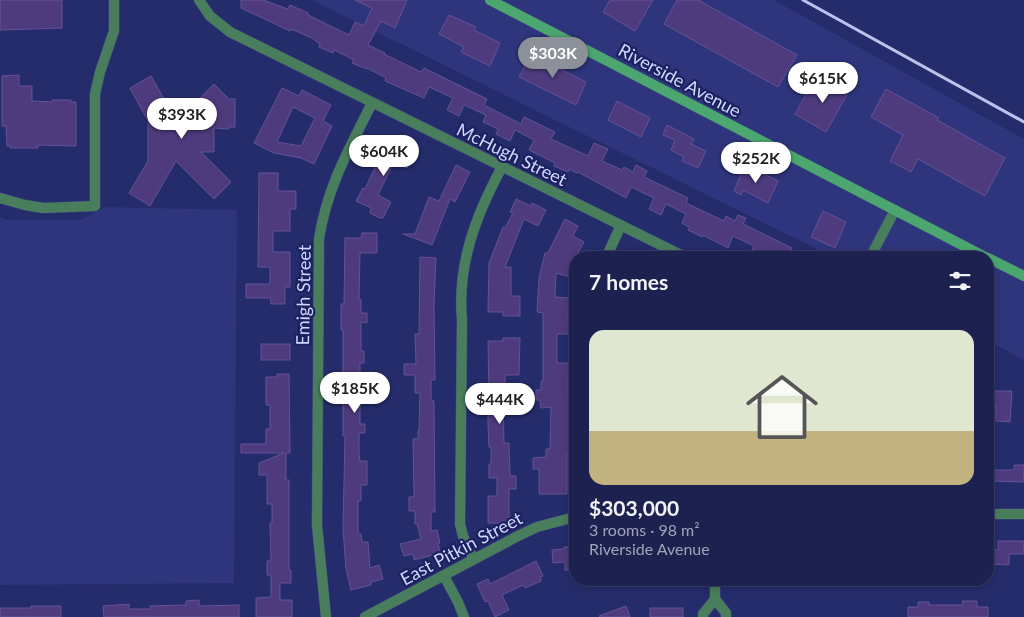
<!DOCTYPE html>
<meta charset="utf-8">
<style>
:root{--surface:#1c2150;--page:#292e5a;--text:#f1f3f6;--muted:#a0a3b7;--line:#3a3e67;--accent:#8c9099}
body{margin:0;font-family:Lato,sans-serif;background:var(--page);color:var(--text);height:100vh;display:flex;flex-direction:column;font-size:19px;white-space:nowrap}
*{box-sizing:border-box;margin:0}
p{font-size:16px;color:var(--muted)}
.icon{flex:none;width:28px;height:28px;fill:none;stroke:currentColor;stroke-width:2;stroke-linecap:round;stroke-linejoin:round}
.map{position:relative;flex:1;overflow:hidden}
.details{position:absolute;left:569px;top:251px;width:425px;height:335px;display:flex;flex-direction:column;background:var(--surface);border-radius:20px;box-shadow:0 2px 8px #0003,0 0 0 1px var(--line)}
.details>*{flex:none}
.price{position:absolute;translate:-50% -42px;padding:0 11px;border-radius:18px;background:#fff;color:#222;font-size:16px;line-height:32px;filter:drop-shadow(0 1px 2px #0008)}
.price::after{content:'';position:absolute;left:50%;top:30px;width:15px;height:11px;margin-left:-8px;background:inherit;clip-path:polygon(0 0,100% 0,50% 100%)}
.price.on{background:var(--accent);color:#fff}
ul{padding:0;list-style:none}
li{display:grid;align-content:center;gap:10px;height:265px;padding:0 20px}
li+li{border-top:1px solid var(--line)}
li span{display:grid;place-items:center;height:155px;border-radius:15px;color:#555}
li>.icon{margin-inline-start:auto}
span .icon{width:90px;height:90px;fill:#fffc;stroke-width:1}
li b{font-size:21px}
h2{display:flex;justify-content:space-between;align-items:center;height:60px;padding:0 20px;font-size:21px}
.map>svg:first-child{display:block}
.built{fill:#2e357c}
.building{fill:#4e3b7e;stroke:#645297;fill-rule:evenodd}
.lines{fill:none;stroke-linecap:round;stroke-linejoin:round}
.minor-casing{stroke:#404883;stroke-width:11}
.tertiary-casing{stroke:#404883;stroke-width:11}
.secondary-casing{stroke:#404883;stroke-width:11}
.minor{stroke:#487e5b;stroke-width:10}
.tertiary{stroke:#487e5b;stroke-width:10}
.secondary{stroke:#4ba76f;stroke-width:10}
.rail{stroke:#bbc3ed;stroke-width:3}
.labels{text-anchor:middle;dominant-baseline:central;stroke-width:4.5;stroke-linejoin:round;paint-order:stroke}
.street-label{font-size:18px;fill:#cfd8ff;stroke:#1d215f}
</style>
<div class="map">
<svg width="1024" height="617" viewBox="0 0 1024 617">
<rect width="100%" height="100%" fill="#252c6b"/>
<!-- built -->
<g class="built">
<polygon points="312,0 774,0 1024,139 1024,360 988,341 988,258 833,257"/>
<polygon points="105,207 237,210 234,583 0,585 0,217 8,220 81,220"/>
</g>
<!-- building -->
<g class="building">
<polygon points="0,0 62,0 62,28 0,30"/>
<polygon points="241,0 263,0 288,9 290,5 308,13 308,15 349,35 355,22 364,26 372,8 355,0 407,0 395,28 381,21 368,45 385,53 384,54 421,72 424,68 487,99 484,105 521,124 524,117 555,132 551,139 588,156 594,143 608,149 602,161 622,170 624,167 633,172 636,165 647,171 644,177 688,198 686,203 724,221 726,216 735,221 738,215 746,218 743,224 792,248 787,258 748,258 754,246 733,236 728,248 703,235 702,237 688,230 690,228 682,223 686,214 666,204 661,215 649,209 654,198 631,187 626,198 578,172 577,173 569,169 568,172 554,166 555,163 529,150 534,140 515,130 510,141 496,134 498,129 483,122 486,115 464,105 459,116 447,110 453,98 429,87 424,98 385,81 386,78 367,68 367,69 352,63 354,60 334,50 333,53 319,47 320,44 312,38 291,29 290,31 241,8"/>
<polygon points="610,0 653,0 635,31 603,12"/>
<polygon points="677,0 698,0 797,55 778,87 664,24"/>
<polygon points="449,15 476,27 474,30 500,43 490,66 461,52 464,47 439,34"/>
<polygon points="531,54 586,82 576,105 519,77"/>
<polygon points="19,75 19,86 32,86 32,101 52,102 52,100 71,100 71,102 76,102 76,146 38,145 38,148 10,148 10,146 7,146 6,126 2,126 2,76"/>
<polygon points="151,76 177,122 214,84 229,99 235,99 235,127 229,127 229,129 214,128 214,152 201,152 231,182 214,199 176,161 150,206 129,193 148,161 148,121 130,88"/>
<polygon points="841,78 853,84 826,132 795,114 814,80 834,91"/>
<path d="M282 88 299 96 302 90 331 105 323 121 332 126 314 164 301 158 274 153 254 143ZM293 107 315 118 301 146 277 142Z"/>
<polygon points="886,89 939,118 937,120 1005,158 985,196 918,159 911,172 890,161 903,135 871,117"/>
<polygon points="617,101 650,118 641,137 608,120"/>
<polygon points="667,125 694,139 691,144 706,151 698,168 682,161 684,157 671,150 675,140 663,135"/>
<polygon points="385,141 400,148 402,144 415,150 407,168 394,162 378,195 391,202 383,218 380,218 370,213 371,208 356,201 363,188 365,189 381,155 379,154"/>
<polygon points="745,164 778,181 768,203 743,190 741,195 734,191"/>
<polygon points="456,165 470,172 455,202 450,199 432,245 403,234 415,234 429,197 439,201"/>
<polygon points="259,173 278,173 278,191 296,191 296,209 290,209 290,231 273,231 273,252 290,252 290,287 285,287 285,304 271,304 270,298 246,298 246,284 270,284 270,267 258,267"/>
<polygon points="516,199 531,206 532,203 546,210 538,226 524,219 505,267 511,267 511,296 520,296 520,316 503,316 503,312 488,312 489,263 503,227 505,228 513,213 510,212"/>
<polygon points="823,211 846,222 835,248 811,237"/>
<polygon points="565,219 578,226 573,236 584,242 575,258 570,277 556,273 555,297 569,298 568,320 569,320 569,334 557,334 557,363 569,363 569,377 568,377 569,453 567,453 567,494 539,494 539,469 533,469 533,458 546,457 546,449 550,449 551,407 541,408 540,400 536,400 536,390 541,390 541,381 543,381 543,313 537,312 539,278 545,253 548,253"/>
<polygon points="362,233 377,233 377,253 360,253 359,299 361,299 361,313 367,313 367,323 361,322 361,351 364,351 364,363 360,363 360,389 364,389 364,402 360,402 360,424 365,424 365,433 359,433 359,454 360,461 367,461 367,485 361,485 361,501 358,501 358,534 361,534 362,542 368,542 370,568 379,565 383,579 371,582 371,585 351,590 346,569 343,529 345,436 343,436 343,330 341,330 341,304 344,304 345,238 361,238"/>
<polygon points="420,257 436,258 434,305 435,380 431,380 431,400 434,401 435,512 431,512 431,531 437,530 440,543 438,543 440,553 414,560 413,554 404,556 400,544 421,539 417,524 415,524 415,511 409,511 409,497 414,497 413,439 418,439 418,431 419,431 420,393 415,393 415,375 404,375 404,364 416,364 415,334 419,334"/>
<polygon points="503,338 520,338 519,375 505,375 505,392 503,392 504,443 509,443 510,476 516,476 516,489 509,489 509,523 488,523 488,496 497,496 497,478 489,478 489,464 491,464 491,447 489,447 488,425 488,398 489,398 488,341 503,341"/>
<rect x="261" y="344" width="29" height="16"/>
<polygon points="277,374 289,374 290,453 286,453 286,480 289,480 289,570 291,570 291,583 280,583 280,600 292,600 292,617 256,617 256,598 271,597 271,575 267,575 267,561 271,561 270,523 272,523 272,504 267,504 267,475 259,475 259,463 284,453 241,453 241,444 266,444 266,429 270,429 270,405 266,405 266,377 277,377"/>
<polygon points="992,391 1012,391 1010,422 996,421 996,406 992,406"/>
<polygon points="1014,465 1024,465 1024,482 988,481 988,470 1014,470"/>
<polygon points="998,541 1024,541 1024,554 1009,554 1009,565 990,564 990,550 998,550"/>
<polygon points="564,547 575,547 575,570 565,570 565,562 553,563 552,550 564,549"/>
<polygon points="536,561 543,576 540,577 541,581 525,588 523,585 502,595 509,610 495,617 488,601 485,602 477,584 488,579 490,584"/>
<polygon points="199,600 199,605 202,606 239,605 239,617 104,617 103,606 129,604 129,609 151,609 150,606 186,605 186,601"/>
<polygon points="962,601 977,601 977,607 988,607 988,617 908,617 908,607 918,607 918,602 929,602 929,605 963,605"/>
<polygon points="31,606 61,606 61,617 0,617 0,608 31,608"/>
<polygon points="626,606 630,617 600,617 599,616"/>
<rect x="650" y="608" width="33" height="9"/>
</g>
<g class="lines">
<!-- minor casing -->
<g class="minor-casing">
<g id="minor">
<polyline points="199,0 210,16 230,32 687,258"/>
<polyline points="0,198 25,205 43,208 95,206 95,94 100,72 114,31 114,0"/>
<polyline points="606,258 621,225"/>
<polyline points="872,258 874,250 895,210"/>
<path d="M473 558 463 536 460 524 462 320C457 264 476 215 502 167"/>
<polyline points="444,576 458,602 464,617"/>
<polyline points="715,580 715,599 726,613 726,617"/>
<path d="M326 617 317 525 319 239C327 187 349 149 372 103"/>
<polyline points="703,617 703,614 715,599"/>
</g>
</g>
<!-- tertiary casing -->
<g class="tertiary-casing">
<g id="tertiary">
<polyline points="988,514 1024,514"/>
<polyline points="365,617 518,536 537,527 575,517"/>
</g>
</g>
<!-- secondary casing -->
<g class="secondary-casing">
<g id="secondary">
<polyline points="490,0 987,258"/>
<polyline points="988,258 1024,276"/>
</g>
</g>
<!-- minor -->
<use href="#minor" class="minor"/>
<!-- tertiary -->
<use href="#tertiary" class="tertiary"/>
<!-- secondary -->
<use href="#secondary" class="secondary"/>
<!-- rail -->
<polyline class="rail" points="803,0 1024,122"/>
</g>
<g class="labels">
<!-- street labels -->
<g class="street-label">
<text transform="translate(680 80) rotate(28)">Riverside Avenue</text>
<text transform="translate(512 154) rotate(26)">McHugh Street</text>
<text transform="translate(303 295) rotate(-89)">Emigh Street</text>
<text transform="translate(461 548) rotate(-28)">East Pitkin Street</text>
</g>
</g>
</svg>
<b class="price on" style="left:553px;top:79px">$303K</b>
<b class="price" style="left:823px;top:104px">$615K</b>
<b class="price" style="left:182px;top:140px">$393K</b>
<b class="price" style="left:384px;top:177px">$604K</b>
<b class="price" style="left:756px;top:184px">$252K</b>
<b class="price" style="left:355px;top:414px">$185K</b>
<b class="price" style="left:500px;top:425px">$444K</b>
<section class="details">
<h2>7 homes<svg class="icon" aria-label="filters" viewBox="0 0 24 24"><path d="M4 7h16M4 17h16"/><circle cx="9" cy="7" r="2"/><circle cx="15" cy="17" r="2"/></svg></h2>
<ul>
<li><span style="background:linear-gradient(#dfe7d0 65%,#c2b280 0)"><svg class="icon" aria-label="home" viewBox="0 0 24 24"><path d="M3 11l9-7 9 7M6 9v11h12V9"/></svg></span><div><b>$303,000</b><p>3 rooms · 98 m²</p><p>Riverside Avenue</p></div></li>
</ul>
</section>
</div>
